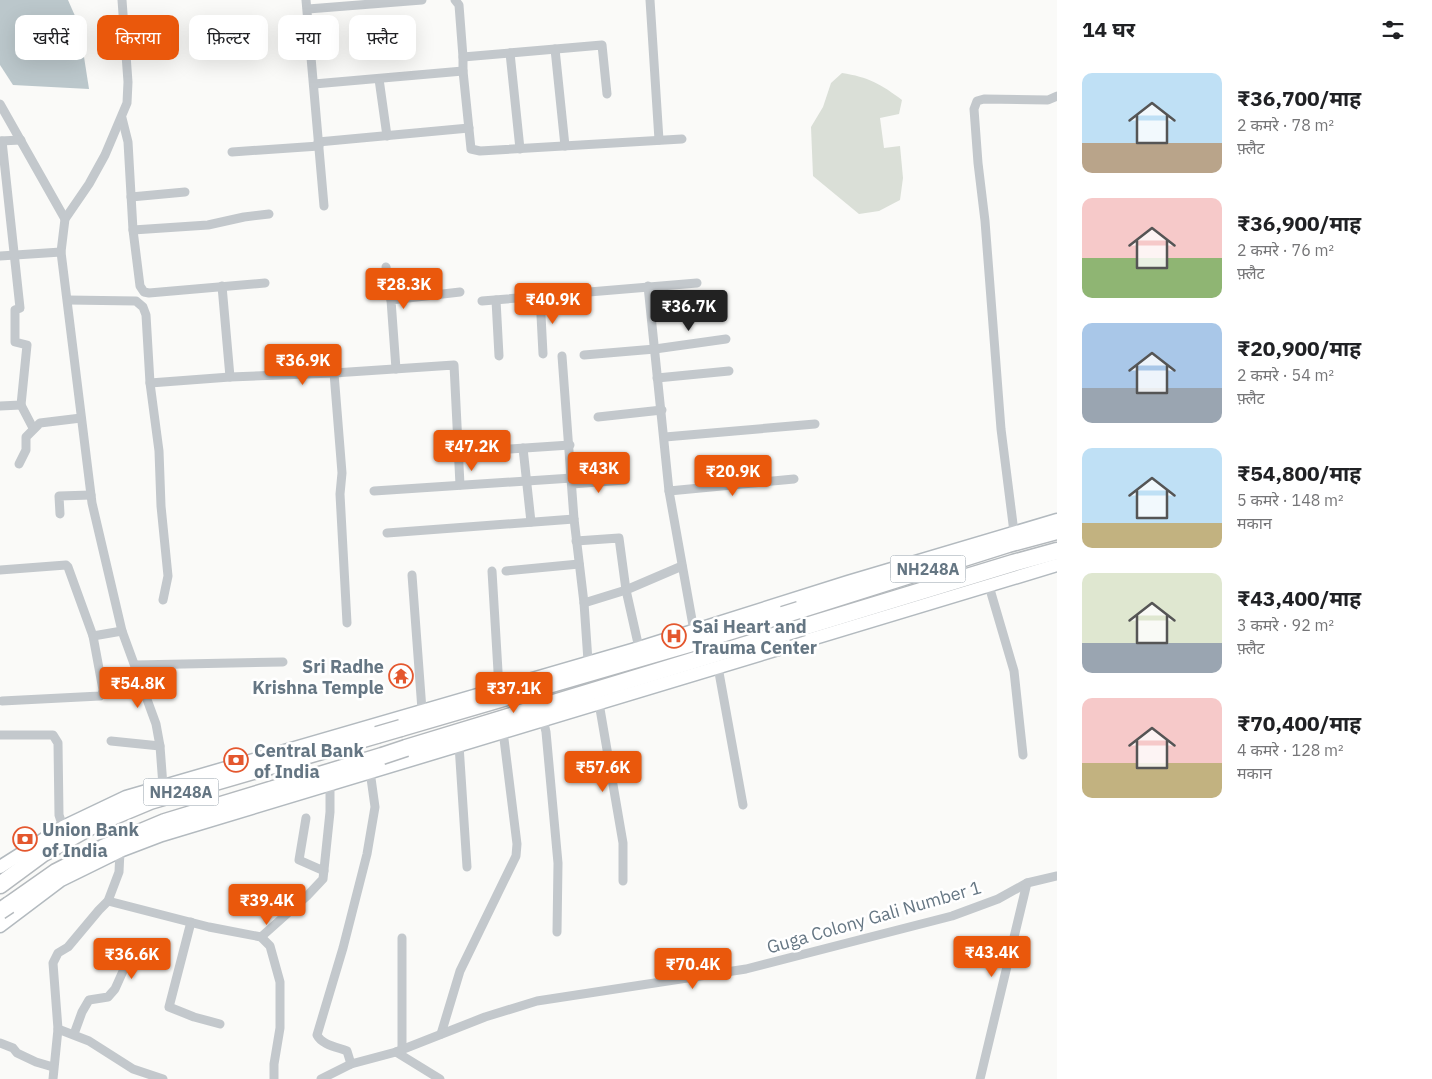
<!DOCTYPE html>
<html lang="hi">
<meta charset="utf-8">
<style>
:root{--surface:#fff;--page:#f2f2f2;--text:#202124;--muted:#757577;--accent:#ea580c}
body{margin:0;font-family:"IBM Plex Sans","Noto Sans Devanagari",sans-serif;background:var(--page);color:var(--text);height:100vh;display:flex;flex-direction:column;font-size:19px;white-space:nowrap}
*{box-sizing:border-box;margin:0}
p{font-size:16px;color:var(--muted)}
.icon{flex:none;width:28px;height:28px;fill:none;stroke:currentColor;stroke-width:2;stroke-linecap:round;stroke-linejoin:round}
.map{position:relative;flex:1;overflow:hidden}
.side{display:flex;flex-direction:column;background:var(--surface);width:375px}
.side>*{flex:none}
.banner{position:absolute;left:15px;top:15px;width:475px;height:45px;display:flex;gap:10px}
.price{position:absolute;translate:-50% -42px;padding:0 11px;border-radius:5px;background:var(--accent);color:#fff;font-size:16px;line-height:32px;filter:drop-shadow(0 1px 2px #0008)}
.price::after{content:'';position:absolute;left:50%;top:30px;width:15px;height:11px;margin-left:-8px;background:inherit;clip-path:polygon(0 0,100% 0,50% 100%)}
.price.on{background:#222;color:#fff}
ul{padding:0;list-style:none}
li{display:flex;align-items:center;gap:15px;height:125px;padding:0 25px}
li span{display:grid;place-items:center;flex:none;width:140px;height:100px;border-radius:10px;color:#555}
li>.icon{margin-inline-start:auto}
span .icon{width:60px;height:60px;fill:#fffc;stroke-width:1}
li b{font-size:21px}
h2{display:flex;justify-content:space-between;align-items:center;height:60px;padding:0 25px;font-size:21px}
.pill{padding:0 18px;border-radius:10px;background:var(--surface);box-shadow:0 5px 20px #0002;font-size:18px;line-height:45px}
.pill.on{background:var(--accent);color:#fff}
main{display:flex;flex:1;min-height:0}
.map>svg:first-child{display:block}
.green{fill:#dadfd7}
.water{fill:#bbc7cb}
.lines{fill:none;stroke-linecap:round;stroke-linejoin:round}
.secondary-casing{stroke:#b3babf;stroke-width:15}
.highway-casing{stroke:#b4b9bd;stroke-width:19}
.street{stroke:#c3c8cc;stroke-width:9}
.secondary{stroke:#fff;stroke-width:12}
.highway{stroke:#fff;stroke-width:16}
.highway-bridge-casing{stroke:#b4b9bd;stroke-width:19;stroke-linecap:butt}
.highway-bridge{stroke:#fff;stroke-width:16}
.labels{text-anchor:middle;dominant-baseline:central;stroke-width:5;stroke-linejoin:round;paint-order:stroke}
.shield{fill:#fff;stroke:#939fa8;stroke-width:1}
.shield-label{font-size:16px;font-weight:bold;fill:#657683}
.poi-label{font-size:18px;font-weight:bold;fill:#657683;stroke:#fff;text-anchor:start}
.street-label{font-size:18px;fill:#657683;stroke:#fff}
</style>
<main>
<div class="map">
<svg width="1057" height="1079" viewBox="0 0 1057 1079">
<rect width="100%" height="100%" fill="#fafaf8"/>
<!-- green -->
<path class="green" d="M842 73C868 77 881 84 902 100L899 114 880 118 884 148 900 146 903 178 900 200 879 211 859 214 813 176 811 127 823 107 831 83Z"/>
<!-- water -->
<polygon class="water" points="0,0 68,0 79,25 89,89 13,85 0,65"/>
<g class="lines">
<!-- secondary casing -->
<g class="secondary-casing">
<g id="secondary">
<polyline points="0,867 63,827 126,797 639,648 848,582 1057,520"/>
<polyline points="0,926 61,880 120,851 162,835 1057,565"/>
</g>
</g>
<!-- highway casing -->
<g class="highway-casing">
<g id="highway">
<polyline points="799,610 1008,544 1057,531"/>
<polyline points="803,627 1013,563 1057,551"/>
<polyline points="401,728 689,644 783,615"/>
<polyline points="406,748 787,632"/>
<polyline points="0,885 42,854 95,824 150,801 377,735"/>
<polyline points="9,905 56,872 103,848 165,822 382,756"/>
</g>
</g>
<!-- street -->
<g class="street">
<polyline points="122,0 128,82 127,103 105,155 89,184 65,219 61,252 92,503 122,631 156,724 160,746 163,786"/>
<polyline points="306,0 324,206"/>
<polyline points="455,0 459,5 463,57 463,71 471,149 480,151 682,139"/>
<polyline points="650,0 659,140"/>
<polyline points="308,9 422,0"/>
<polyline points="555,49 565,146"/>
<polyline points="510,53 520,149"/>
<polyline points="463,57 602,45 607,94"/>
<polyline points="379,79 387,136"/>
<polyline points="314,84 463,71"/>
<polyline points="0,104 65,219"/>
<polyline points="122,118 128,142 133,230 140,286 144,292 149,293 265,283"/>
<polyline points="0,141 21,140"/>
<polyline points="318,142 469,128"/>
<polyline points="232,152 319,146"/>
<polyline points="131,197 185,192"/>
<polyline points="133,230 208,225 244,217 269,214"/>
<polyline points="0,256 61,252"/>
<polyline points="386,267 391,300"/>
<polyline points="222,286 230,377"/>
<polyline points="648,286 669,491 694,631"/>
<polyline points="540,296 543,354"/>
<polyline points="68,300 136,301 143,307 146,315 150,383 159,451 161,506 168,576 163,600"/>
<polyline points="496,300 499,356"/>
<polyline points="482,301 697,283"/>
<polyline points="584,355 655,349 726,339"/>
<polyline points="562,356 574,519 584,603 588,661"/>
<polyline points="396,369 391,300 460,292"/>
<polyline points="334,373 342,473 340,494 347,623"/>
<polyline points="657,378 729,371"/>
<polyline points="150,383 230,377 334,373 454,365 460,485"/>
<polyline points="21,405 33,428"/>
<polyline points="0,406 21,405 27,345 15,342 15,310 20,308 2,141"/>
<polyline points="598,417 662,410"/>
<polyline points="665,437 815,424"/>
<polyline points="523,448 531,522"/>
<polyline points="510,449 570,445"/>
<polyline points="19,464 26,450 26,437 40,423 81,418"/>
<polyline points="572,484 625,480"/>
<polyline points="374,491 572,478"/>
<polyline points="669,491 794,479"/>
<polyline points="60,514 59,496 91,495"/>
<polyline points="1014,532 1001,429 985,221 978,163 974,109 977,101 984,99 1048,100 1057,96"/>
<polyline points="387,533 574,519"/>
<polyline points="576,541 619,538 626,590 639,648"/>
<polyline points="0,570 66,565 68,567 93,636 103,690 102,694 100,696 2,701"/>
<polyline points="492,571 499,688"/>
<polyline points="506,571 579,564"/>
<polyline points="412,575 422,710"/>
<polyline points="989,586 1014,671 1023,755"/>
<polyline points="584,603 626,590 682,566"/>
<polyline points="93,636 122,631"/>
<polyline points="135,665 283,662"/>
<polyline points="718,667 743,805"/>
<polyline points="599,703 623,843 623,881"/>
<polyline points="543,719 546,732 558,863 557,932"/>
<polyline points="0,735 53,735 58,743 59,815 63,827"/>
<polyline points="111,741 160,746"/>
<polyline points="459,745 467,867"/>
<polyline points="306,818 299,860 324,871"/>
<polyline points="108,901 209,927 261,937 270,946 280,982 280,1028 274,1064 274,1079"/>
<polyline points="191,922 169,1007 194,1017 220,1024"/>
<polyline points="261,937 307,896 323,879 330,812 330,783"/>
<polyline points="402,938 402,1050"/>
<polyline points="58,1029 89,1041 133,1069 163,1079"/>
<polyline points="74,1034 82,1012 89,1000 108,997 115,989 128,960"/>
<polyline points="441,1034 460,971 516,856 517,844 503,731"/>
<polyline points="0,1043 13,1048 17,1053 36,1062 53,1067"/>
<polyline points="396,1052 440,1079"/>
<path d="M351 1064 347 1051C337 1047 322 1045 317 1035L343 948 367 854 375 807 370 771"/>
<polyline points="53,1079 58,1029 53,963 58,953 68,947 99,910 108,901 119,872 120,851"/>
<polyline points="321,1079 351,1064 396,1052 485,1017 537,1001 746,969 952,916 998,899 1027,883 1057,876"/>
<polyline points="980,1079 1027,883"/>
</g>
<!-- secondary -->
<use href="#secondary" class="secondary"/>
<!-- highway -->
<use href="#highway" class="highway"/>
<!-- highway-bridge casing -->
<g class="highway-bridge-casing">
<g id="highway-bridge">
<polyline points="783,615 799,610"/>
<polyline points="787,632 803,627"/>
<polyline points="377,735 401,728"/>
<polyline points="382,756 406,748"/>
<polyline points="0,911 9,905"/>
</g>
</g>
<!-- highway-bridge -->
<use href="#highway-bridge" class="highway-bridge"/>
</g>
<!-- icons -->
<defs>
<g id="hospital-ring" transform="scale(1.25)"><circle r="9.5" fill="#fff" stroke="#e4572e" stroke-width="1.5"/><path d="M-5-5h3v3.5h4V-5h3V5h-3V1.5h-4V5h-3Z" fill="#e4572e"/></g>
<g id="temple-ring" transform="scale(1.25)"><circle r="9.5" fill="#fff" stroke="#e4572e" stroke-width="1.5"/><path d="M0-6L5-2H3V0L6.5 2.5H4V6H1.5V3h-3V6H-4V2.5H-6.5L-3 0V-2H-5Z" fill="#e4572e"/></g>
<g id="bank-ring" transform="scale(1.25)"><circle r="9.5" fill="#fff" stroke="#e4572e" stroke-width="1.5"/><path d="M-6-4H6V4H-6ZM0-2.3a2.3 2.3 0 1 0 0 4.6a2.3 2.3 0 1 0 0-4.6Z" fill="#e4572e"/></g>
</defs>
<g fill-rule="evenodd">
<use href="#hospital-ring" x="674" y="636"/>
<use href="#temple-ring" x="401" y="676"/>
<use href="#bank-ring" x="236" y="760"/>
<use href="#bank-ring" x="25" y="839"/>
</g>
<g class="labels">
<!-- shield labels -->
<g class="shield">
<rect x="890.5" y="555.5" width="75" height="27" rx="4"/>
<rect x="143.5" y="778.5" width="75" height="27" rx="4"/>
</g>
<g class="shield-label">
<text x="928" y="569">NH248A</text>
<text x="181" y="792">NH248A</text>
</g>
<!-- poi labels -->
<g class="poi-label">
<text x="692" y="626">Sai Heart and<tspan x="692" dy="21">Trauma Center</tspan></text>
<text x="384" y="666" text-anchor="end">Sri Radhe<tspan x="384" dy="21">Krishna Temple</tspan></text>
<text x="254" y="750">Central Bank<tspan x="254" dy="21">of India</tspan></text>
<text x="42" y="829">Union Bank<tspan x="42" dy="21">of India</tspan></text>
</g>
<!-- street labels -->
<g class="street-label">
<text transform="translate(874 917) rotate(-16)">Guga Colony Gali Number 1</text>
</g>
</g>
</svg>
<b class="price" style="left:404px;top:310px">₹28.3K</b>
<b class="price" style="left:553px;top:325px">₹40.9K</b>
<b class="price on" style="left:689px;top:332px">₹36.7K</b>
<b class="price" style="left:303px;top:386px">₹36.9K</b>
<b class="price" style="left:472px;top:472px">₹47.2K</b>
<b class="price" style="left:599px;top:494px">₹43K</b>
<b class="price" style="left:733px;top:497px">₹20.9K</b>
<b class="price" style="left:138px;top:709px">₹54.8K</b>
<b class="price" style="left:514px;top:714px">₹37.1K</b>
<b class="price" style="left:603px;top:793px">₹57.6K</b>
<b class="price" style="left:267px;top:926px">₹39.4K</b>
<b class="price" style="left:992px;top:978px">₹43.4K</b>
<b class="price" style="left:132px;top:980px">₹36.6K</b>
<b class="price" style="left:693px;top:990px">₹70.4K</b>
<div class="banner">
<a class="pill">खरीदें</a>
<a class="pill on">किराया</a>
<a class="pill">फ़िल्टर</a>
<a class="pill">नया</a>
<a class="pill">फ़्लैट</a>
</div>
</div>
<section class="side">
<h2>14 घर<svg class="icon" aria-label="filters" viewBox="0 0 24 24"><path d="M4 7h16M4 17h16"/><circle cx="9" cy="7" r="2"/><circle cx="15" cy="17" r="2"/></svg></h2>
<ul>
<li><span style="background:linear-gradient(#bfe0f5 70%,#b9a48a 0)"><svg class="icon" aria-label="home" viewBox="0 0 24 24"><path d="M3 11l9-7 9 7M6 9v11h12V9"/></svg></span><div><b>₹36,700/माह</b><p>2 कमरे · 78 m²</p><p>फ़्लैट</p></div></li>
<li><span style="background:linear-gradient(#f6c9c9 60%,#8fb573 0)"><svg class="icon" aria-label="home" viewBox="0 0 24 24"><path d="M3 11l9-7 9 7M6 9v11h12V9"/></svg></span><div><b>₹36,900/माह</b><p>2 कमरे · 76 m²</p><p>फ़्लैट</p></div></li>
<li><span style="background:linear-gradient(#a9c7e8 65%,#9aa5b1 0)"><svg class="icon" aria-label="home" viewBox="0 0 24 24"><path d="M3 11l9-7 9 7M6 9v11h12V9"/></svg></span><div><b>₹20,900/माह</b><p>2 कमरे · 54 m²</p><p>फ़्लैट</p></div></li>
<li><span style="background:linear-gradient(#bfe0f5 75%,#c2b280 0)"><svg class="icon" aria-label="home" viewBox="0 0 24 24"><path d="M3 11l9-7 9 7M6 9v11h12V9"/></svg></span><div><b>₹54,800/माह</b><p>5 कमरे · 148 m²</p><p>मकान</p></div></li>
<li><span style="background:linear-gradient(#dfe7d0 70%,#9aa5b1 0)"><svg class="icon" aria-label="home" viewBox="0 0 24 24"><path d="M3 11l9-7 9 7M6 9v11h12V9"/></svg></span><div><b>₹43,400/माह</b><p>3 कमरे · 92 m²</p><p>फ़्लैट</p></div></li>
<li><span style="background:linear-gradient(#f6c9c9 65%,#c2b280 0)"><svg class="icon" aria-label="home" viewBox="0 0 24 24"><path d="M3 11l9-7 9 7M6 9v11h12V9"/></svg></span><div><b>₹70,400/माह</b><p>4 कमरे · 128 m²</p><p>मकान</p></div></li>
</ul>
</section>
</main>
